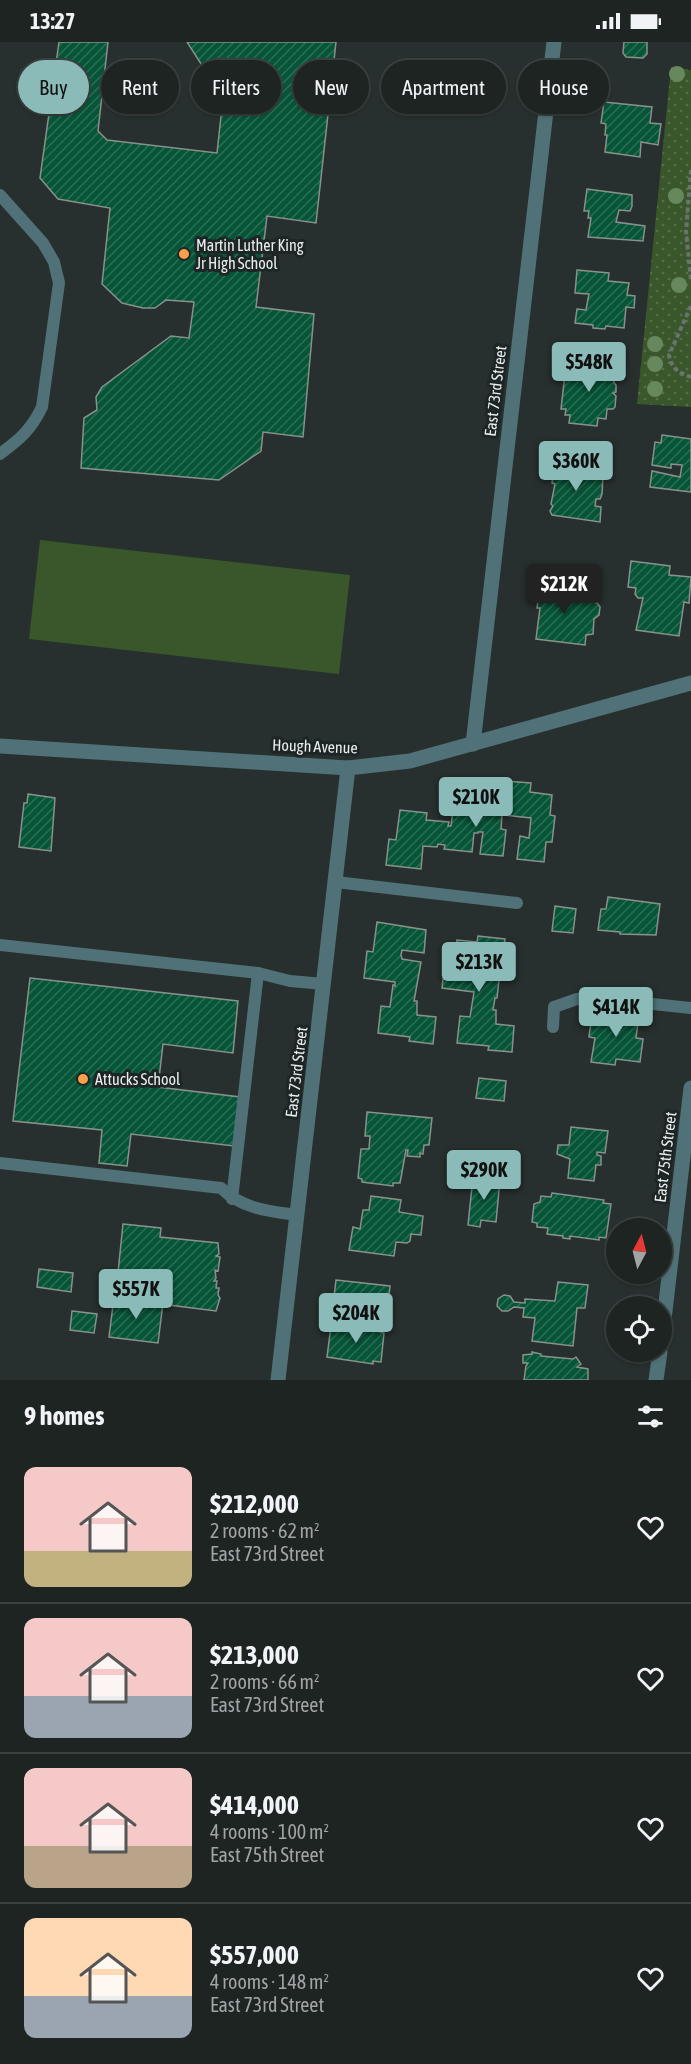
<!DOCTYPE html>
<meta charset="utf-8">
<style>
:root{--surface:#1d2422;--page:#252c2a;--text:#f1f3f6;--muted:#a0a4a5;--line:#3b4140;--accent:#8bbbb9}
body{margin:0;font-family:"Asap Condensed",sans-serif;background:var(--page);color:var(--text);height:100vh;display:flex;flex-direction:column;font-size:22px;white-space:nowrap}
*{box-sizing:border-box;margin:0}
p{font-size:20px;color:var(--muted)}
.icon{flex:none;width:33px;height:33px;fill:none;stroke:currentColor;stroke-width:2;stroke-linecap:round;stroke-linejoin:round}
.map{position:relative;height:1338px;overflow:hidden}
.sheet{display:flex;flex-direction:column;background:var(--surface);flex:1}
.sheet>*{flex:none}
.banner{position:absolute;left:18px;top:18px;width:656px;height:54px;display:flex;gap:12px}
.needle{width:39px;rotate:7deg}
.tools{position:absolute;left:606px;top:1176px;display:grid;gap:12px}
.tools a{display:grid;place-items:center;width:66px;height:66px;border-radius:50%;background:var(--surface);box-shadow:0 2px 4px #0004,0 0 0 2px var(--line);font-size:30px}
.price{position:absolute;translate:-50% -51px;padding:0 14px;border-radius:6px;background:var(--accent);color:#111;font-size:20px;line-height:39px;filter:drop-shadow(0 2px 3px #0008)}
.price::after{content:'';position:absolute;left:50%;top:36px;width:18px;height:14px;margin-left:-9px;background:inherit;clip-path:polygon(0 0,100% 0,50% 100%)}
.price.selected{background:#222;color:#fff}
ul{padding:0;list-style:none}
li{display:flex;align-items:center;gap:18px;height:150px;padding:0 24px}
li+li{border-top:2px solid var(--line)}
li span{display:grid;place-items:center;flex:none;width:168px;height:120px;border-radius:12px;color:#555}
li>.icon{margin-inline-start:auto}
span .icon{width:72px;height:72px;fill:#fffc;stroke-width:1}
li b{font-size:26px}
h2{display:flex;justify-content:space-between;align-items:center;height:72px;padding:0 24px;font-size:26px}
.pill{padding:0 21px;border-radius:27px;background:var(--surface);box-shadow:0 2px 4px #0004,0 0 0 2px var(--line);font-size:21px;line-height:54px}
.pill.selected{background:var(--accent);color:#111}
.status{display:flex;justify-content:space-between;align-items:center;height:42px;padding:0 30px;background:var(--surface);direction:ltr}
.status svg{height:16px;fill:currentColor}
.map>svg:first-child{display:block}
.park{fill:url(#park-dots)}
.pitch{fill:#3a572b}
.building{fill:url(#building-hatch);stroke:#88918c;stroke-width:1.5}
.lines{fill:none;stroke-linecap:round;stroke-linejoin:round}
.path{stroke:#6b7371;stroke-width:4;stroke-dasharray:4.5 3;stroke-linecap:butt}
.service{stroke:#507177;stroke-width:12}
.minor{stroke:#507177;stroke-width:15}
.tertiary{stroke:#507177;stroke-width:15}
.tree{fill:#67875d}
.poi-dot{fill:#f9a04c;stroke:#1d2625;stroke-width:2}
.labels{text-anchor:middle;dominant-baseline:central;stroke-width:6;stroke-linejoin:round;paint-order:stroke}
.poi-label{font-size:16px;fill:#e8eeed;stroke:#1d2625;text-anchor:start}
.street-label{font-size:16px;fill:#e8eeed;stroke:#1d2625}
</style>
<div class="status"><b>13:27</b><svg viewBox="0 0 49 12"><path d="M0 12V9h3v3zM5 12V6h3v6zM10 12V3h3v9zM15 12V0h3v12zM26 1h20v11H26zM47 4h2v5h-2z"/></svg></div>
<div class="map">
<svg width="691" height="1338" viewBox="0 0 691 1338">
<defs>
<pattern id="park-dots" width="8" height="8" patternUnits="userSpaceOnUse" patternTransform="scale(1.5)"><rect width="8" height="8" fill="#3a572b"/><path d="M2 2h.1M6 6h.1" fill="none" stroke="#566f4a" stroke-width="1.8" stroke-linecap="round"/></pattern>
<pattern id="building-hatch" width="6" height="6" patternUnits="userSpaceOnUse" patternTransform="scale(1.5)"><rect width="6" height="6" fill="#075538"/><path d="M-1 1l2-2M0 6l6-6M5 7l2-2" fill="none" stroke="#2b6e55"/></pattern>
</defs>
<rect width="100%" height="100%" fill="#27302e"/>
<!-- park -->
<polygon class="park" points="671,25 691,28 691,365 637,362"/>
<!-- pitch -->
<polygon class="pitch" points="40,498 350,533 339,632 29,597"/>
<!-- building -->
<g class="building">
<polygon points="59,0 108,0 98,89 107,98 217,111 223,56 187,0 336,0 316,181 267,174 256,265 314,272 303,395 263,390 261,409 219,438 81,426 84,376 97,368 96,355 102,345 171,294 189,296 194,260 166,258 155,266 143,266 122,261 102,242 110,166 58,157 40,136"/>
<polygon points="624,0 647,0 647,12 643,16 626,15 623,11"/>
<polygon points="604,60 652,65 650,81 661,82 658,103 641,100 640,115 605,110 607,93 605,93 606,82 601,81"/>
<polygon points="587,147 632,153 632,164 630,169 619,168 616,180 645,184 643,199 588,195 591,176 588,176 589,169 584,169"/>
<polygon points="577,228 609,231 608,239 629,241 627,253 635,254 634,266 626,265 624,286 606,284 605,287 593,286 593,283 575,281 577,267 586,268 589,252 575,251"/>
<polygon points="576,319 616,323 614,341 616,343 616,350 613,351 616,354 615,365 613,367 607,367 606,377 598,376 597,384 569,381 570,373 565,373 566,367 561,367 565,332 574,333"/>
<polygon points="662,393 691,397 691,450 650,445 652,429 680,435 682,423 671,422 671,426 652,423 655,400 661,401"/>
<polygon points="555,417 586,421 585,432 603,434 602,452 600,457 596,457 595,464 601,465 600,480 552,473 550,469 553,464 551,462 555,442 552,441"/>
<polygon points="631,519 670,524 669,533 691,535 689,561 684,560 679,594 636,588 643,556 638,556 635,552 636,546 628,545"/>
<polygon points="540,540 571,544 570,556 597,561 600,565 599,573 594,577 593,592 586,593 585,603 536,597 540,566 537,566"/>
<polygon points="504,739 531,741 530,750 552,753 550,773 555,774 552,800 546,800 544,820 517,817 520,794 529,796 531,776 502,773 501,787 506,788 503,814 480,812 483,790 478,790 478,791 474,791 472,810 444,807 445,803 438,802 437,805 423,804 421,827 386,823 389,797 396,798 400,768 427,771 426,778 449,780 448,784 451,784 455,752 482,755 481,765 501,767"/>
<polygon points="28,752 55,756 51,809 19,805 24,761 27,761"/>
<polygon points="608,855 660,862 656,893 620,892 620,890 598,888 601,867 606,867"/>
<polygon points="555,864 576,867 573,891 552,889"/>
<polygon points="377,880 426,888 424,911 402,908 401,913 402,917 421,920 414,959 417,959 417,973 436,975 433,1002 409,999 410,995 378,991 381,964 390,965 393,943 395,944 395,940 364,936 367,909 373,910"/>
<polygon points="478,894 505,897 502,920 481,918 480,923 481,927 500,929 497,956 495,956 493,968 496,968 496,982 514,984 512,1010 488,1008 489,1004 457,1001 460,974 470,975 474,950 442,946 445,919 455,920 457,898 477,900"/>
<polygon points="30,936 238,959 233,1011 163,1002 158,1045 240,1055 234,1104 131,1092 127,1124 99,1121 102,1088 13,1079"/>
<polygon points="617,969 639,973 636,996 643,997 640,1020 616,1017 615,1023 591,1020 595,996 589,995 592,972 616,975"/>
<polygon points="479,1036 506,1039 504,1059 476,1056"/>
<polygon points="367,1070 432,1076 429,1103 424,1103 423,1112 420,1111 420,1115 407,1114 408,1108 406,1108 400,1141 393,1141 393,1144 362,1140 362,1137 358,1136 361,1107 369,1107 370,1094 365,1094"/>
<polygon points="571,1085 608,1089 605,1111 597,1110 597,1113 601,1114 601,1123 596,1123 594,1139 568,1136 570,1117 557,1112 558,1103 569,1103"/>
<polygon points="473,1135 500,1138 496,1180 481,1178 480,1185 468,1183"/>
<polygon points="552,1151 604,1158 603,1161 611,1162 606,1196 599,1195 599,1198 570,1194 570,1197 563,1196 563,1194 547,1192 548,1186 537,1185 537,1181 532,1180 534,1162 540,1160 541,1154 551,1155"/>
<polygon points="371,1154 401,1158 399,1170 423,1174 421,1193 411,1192 410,1199 407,1201 396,1200 394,1214 349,1208 353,1185 360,1187 363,1168 369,1168"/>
<polygon points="123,1182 161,1186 160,1195 218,1201 219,1212 216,1214 220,1215 218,1229 215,1228 216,1236 214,1239 217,1239 216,1246 219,1246 218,1253 220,1256 216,1269 169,1263 171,1245 154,1243 153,1255 116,1250"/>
<polygon points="39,1227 73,1231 71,1250 37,1245"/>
<polygon points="336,1238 390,1244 386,1280 332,1272"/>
<polygon points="558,1240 588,1243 585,1266 577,1266 573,1304 532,1299 535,1276 523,1275 524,1266 514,1265 508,1269 502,1269 497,1264 498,1257 504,1253 510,1254 514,1260 525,1261 525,1257 555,1259"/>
<polygon points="114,1255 163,1261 158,1301 109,1295"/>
<polygon points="72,1269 97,1272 94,1291 70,1288"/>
<polygon points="340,1283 366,1286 384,1291 381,1320 373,1319 373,1322 327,1315 331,1284"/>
<polygon points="532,1310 541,1312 541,1314 573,1317 576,1315 581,1322 577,1325 588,1327 588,1338 524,1338 526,1324 528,1321 523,1321 523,1313 532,1312"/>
</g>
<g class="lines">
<!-- path -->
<g class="path">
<polyline points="691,128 686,189 691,239"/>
<path d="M691 264 669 313C671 326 679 331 691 335"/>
</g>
<!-- service -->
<g class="service">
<path d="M0 153 43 201 54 220 59 241 42 365C31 388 20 397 0 412"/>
<polyline points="336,840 517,861"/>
<polyline points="0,903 258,931 290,939 324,942"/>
<polyline points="553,985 554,965 577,957 596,956 691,966"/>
<path d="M0 1121 221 1146C242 1167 269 1169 297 1173"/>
<polyline points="232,1157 258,931"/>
</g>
<!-- minor -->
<g class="minor">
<polyline points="473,702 554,0"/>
<polyline points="662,1295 691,1046"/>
<polyline points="278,1338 348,726"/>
<polyline points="656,1338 660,1310"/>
</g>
<!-- tertiary -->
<polyline class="tertiary" points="0,704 348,726 410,719 691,641"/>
</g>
<!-- trees -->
<g class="tree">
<circle cx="677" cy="32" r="8"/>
<circle cx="676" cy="154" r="8"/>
<circle cx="679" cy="243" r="8"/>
<circle cx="655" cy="302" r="8"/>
<circle cx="655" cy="322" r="8"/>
<circle cx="655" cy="347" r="8"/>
</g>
<!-- markers -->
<g class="poi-dot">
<circle cx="184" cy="212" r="6"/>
<circle cx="83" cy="1037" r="6"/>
</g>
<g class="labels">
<!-- poi labels -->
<g class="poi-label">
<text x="196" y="203">Martin Luther King<tspan x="196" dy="18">Jr High School</tspan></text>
<text x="95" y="1037">Attucks School</text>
</g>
<!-- street labels -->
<g class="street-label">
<text transform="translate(495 349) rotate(-83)">East 73rd Street</text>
<text transform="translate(315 704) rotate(2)">Hough Avenue</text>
<text transform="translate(296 1030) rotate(-83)">East 73rd Street</text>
<text transform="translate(665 1115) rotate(-83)">East 75th Street</text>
</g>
</g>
</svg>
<div class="tools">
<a><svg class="needle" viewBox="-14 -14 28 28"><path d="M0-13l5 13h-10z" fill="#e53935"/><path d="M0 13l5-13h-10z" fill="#a0a4a5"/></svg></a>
<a><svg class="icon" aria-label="locate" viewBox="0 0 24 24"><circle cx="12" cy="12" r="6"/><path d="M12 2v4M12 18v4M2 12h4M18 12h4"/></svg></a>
</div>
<b class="price" style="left:589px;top:351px">$548K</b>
<b class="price" style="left:576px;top:450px">$360K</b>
<b class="price selected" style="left:564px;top:573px">$212K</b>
<b class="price" style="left:476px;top:786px">$210K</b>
<b class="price" style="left:479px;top:951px">$213K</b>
<b class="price" style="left:616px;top:996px">$414K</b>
<b class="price" style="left:484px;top:1159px">$290K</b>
<b class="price" style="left:136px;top:1278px">$557K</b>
<b class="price" style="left:356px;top:1302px">$204K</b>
<div class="banner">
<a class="pill selected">Buy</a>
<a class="pill">Rent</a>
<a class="pill">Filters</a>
<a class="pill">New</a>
<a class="pill">Apartment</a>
<a class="pill">House</a>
</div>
</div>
<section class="sheet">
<h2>9 homes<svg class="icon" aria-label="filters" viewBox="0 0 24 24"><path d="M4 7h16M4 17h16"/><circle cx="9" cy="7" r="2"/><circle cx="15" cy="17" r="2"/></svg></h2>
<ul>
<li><span style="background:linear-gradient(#f6c9c9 70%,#c2b280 0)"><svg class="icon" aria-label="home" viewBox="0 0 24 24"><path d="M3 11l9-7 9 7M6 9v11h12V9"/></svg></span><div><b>$212,000</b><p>2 rooms · 62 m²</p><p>East 73rd Street</p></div><svg class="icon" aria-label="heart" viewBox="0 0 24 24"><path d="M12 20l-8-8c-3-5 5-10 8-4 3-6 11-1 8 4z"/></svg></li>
<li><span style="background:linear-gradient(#f6c9c9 65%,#9aa5b1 0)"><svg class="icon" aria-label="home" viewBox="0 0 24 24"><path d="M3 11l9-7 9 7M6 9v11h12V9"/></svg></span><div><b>$213,000</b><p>2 rooms · 66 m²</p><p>East 73rd Street</p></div><svg class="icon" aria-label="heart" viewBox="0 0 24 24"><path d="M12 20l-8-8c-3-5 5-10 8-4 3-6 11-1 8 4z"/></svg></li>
<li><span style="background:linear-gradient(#f6c9c9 65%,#b9a48a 0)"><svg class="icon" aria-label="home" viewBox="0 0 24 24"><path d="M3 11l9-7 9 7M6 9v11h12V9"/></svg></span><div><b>$414,000</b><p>4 rooms · 100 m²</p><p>East 75th Street</p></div><svg class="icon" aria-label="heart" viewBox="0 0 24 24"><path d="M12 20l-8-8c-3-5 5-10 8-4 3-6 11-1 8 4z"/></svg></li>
<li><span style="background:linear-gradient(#ffd9b3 65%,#9aa5b1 0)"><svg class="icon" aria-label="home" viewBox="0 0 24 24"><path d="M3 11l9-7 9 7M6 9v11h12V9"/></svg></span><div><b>$557,000</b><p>4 rooms · 148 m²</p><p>East 73rd Street</p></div><svg class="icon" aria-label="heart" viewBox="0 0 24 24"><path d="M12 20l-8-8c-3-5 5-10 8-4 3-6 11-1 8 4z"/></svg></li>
</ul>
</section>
